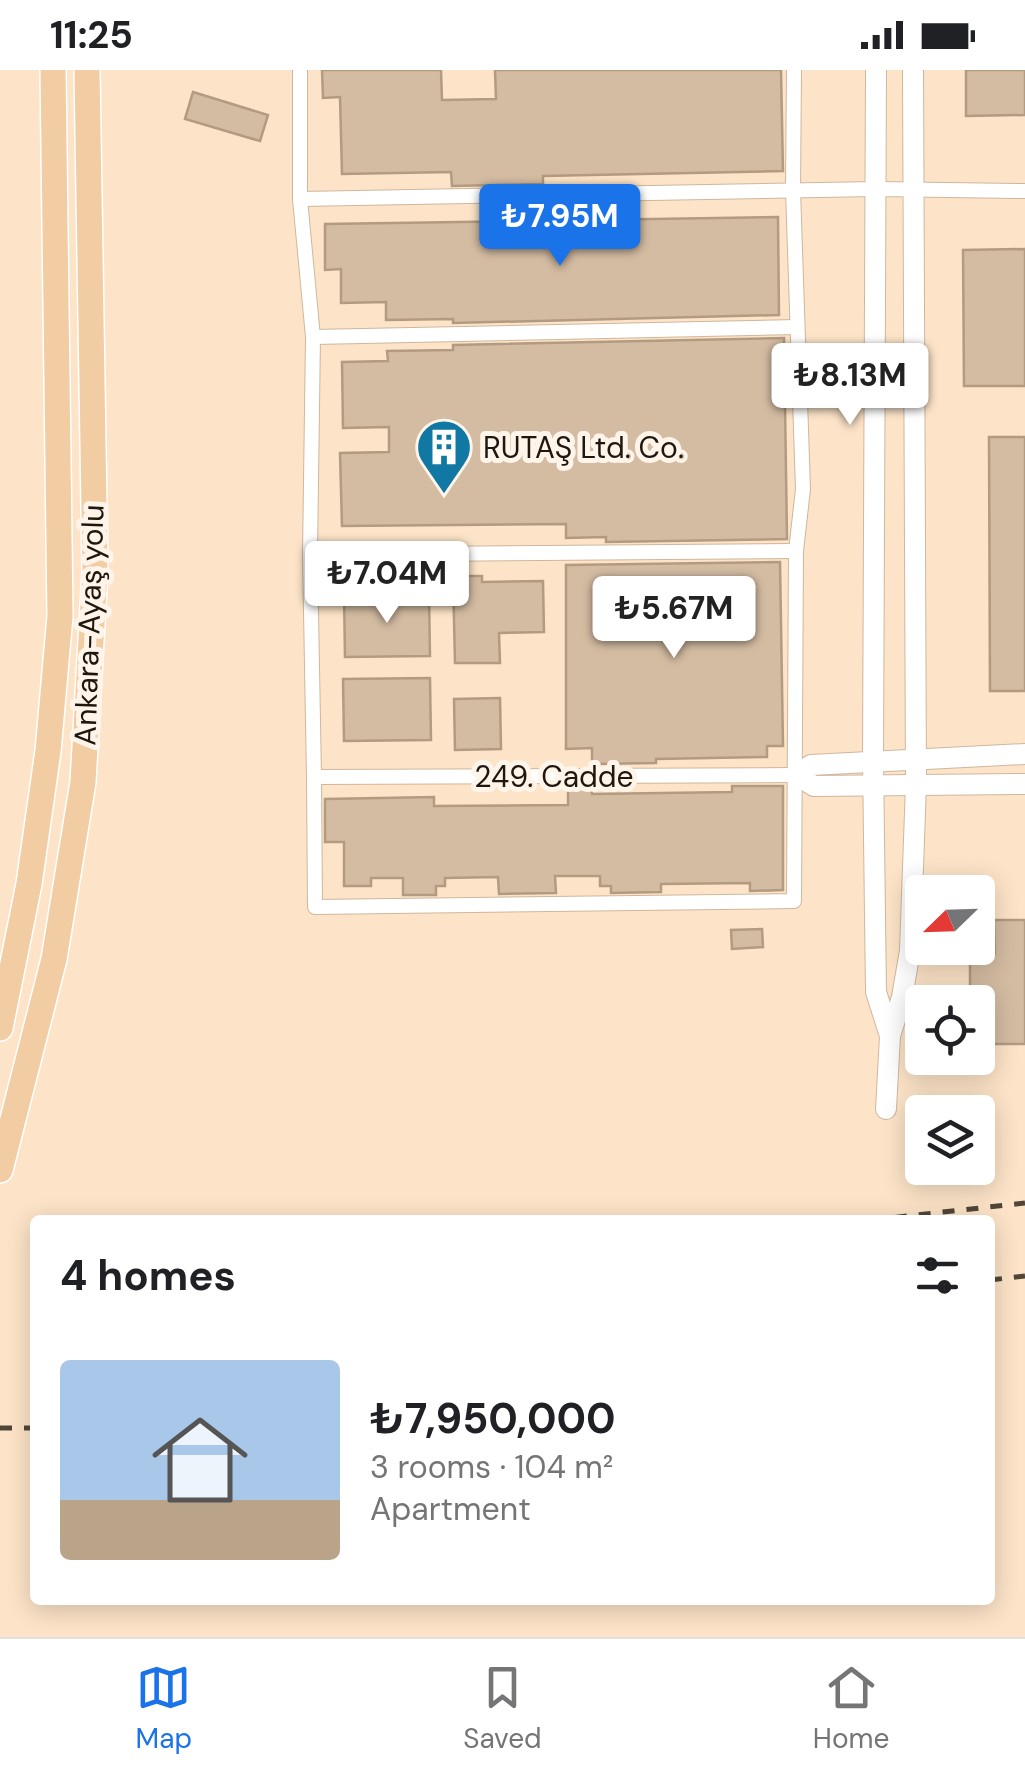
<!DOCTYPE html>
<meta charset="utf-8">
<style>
:root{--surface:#fff;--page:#f2f2f2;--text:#202124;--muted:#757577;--line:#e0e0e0;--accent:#1a73e8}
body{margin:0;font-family:"DM Sans",sans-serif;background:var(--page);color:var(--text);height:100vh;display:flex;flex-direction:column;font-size:38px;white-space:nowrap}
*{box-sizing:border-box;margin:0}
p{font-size:32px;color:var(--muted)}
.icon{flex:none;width:55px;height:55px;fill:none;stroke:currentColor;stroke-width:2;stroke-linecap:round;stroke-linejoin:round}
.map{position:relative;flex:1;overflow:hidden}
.drawer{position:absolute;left:30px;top:1145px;width:965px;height:390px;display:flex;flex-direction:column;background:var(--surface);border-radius:10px;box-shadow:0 5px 25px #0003}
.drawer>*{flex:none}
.needle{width:65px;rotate:247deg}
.controls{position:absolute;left:905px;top:805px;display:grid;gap:20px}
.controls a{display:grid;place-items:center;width:90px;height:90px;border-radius:10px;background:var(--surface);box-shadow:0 5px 25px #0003;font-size:50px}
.price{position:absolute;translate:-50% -85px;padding:0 22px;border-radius:10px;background:#fff;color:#222;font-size:32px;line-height:65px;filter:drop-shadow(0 2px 5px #0008)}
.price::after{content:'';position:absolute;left:50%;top:60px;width:30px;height:22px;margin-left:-15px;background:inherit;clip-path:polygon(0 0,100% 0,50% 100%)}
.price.selected{background:var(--accent);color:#fff}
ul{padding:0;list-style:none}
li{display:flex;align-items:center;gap:30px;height:250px;padding:0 30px}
li span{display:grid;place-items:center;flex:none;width:280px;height:200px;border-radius:10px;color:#555}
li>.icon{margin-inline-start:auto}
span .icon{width:120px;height:120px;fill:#fffc;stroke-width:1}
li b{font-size:42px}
h2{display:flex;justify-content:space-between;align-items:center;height:120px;padding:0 30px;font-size:42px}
.status{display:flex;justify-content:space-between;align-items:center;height:70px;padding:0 50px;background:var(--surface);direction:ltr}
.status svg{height:28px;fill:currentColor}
.dock{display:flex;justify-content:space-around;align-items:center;height:140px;border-top:2px solid var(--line);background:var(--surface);font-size:28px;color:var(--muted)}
.dock a{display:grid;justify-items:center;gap:5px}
.dock .selected{color:var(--accent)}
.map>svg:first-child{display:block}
.building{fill:#d4bca2;stroke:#b29b81;stroke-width:2.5}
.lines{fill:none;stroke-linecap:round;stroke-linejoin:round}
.street-casing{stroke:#cfb79d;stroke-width:16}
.secondary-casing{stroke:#cfb79d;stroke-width:22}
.highway-casing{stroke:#fff;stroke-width:28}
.street{stroke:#fff;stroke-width:14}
.secondary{stroke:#fff;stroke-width:20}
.highway{stroke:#f2cda3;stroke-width:25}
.rail{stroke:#514638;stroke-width:5;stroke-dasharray:12 12;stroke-linecap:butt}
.labels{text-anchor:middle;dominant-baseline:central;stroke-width:10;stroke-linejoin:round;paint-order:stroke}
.poi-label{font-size:30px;fill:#1f170d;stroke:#fef4e9;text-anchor:start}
.street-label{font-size:30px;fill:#1f170d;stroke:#fef4e9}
</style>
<div class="status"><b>11:25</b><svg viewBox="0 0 49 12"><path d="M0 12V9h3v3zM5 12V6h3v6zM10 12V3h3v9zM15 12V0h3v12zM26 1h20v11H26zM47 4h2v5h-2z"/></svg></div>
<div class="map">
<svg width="1025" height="1567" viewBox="0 0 1025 1567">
<rect width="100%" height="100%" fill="#fde4c8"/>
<!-- building -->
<g class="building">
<polygon points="322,0 441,0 442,30 496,29 495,0 781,0 783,101 543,106 543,114 452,116 451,102 342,104 340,27 323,28"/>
<polygon points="966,0 1025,0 1025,45 966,46"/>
<polygon points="193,22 268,45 260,71 185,49"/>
<polygon points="778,147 779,245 453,253 453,249 386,250 386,232 341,233 341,199 325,200 325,154"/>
<polygon points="1025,179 1025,316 964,316 963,180"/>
<polygon points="784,268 787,469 606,472 606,467 566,468 566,454 342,456 340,383 389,382 389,357 343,358 342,292 388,291 387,281 453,280 453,275"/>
<polygon points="989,367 1025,367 1025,621 990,621"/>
<polygon points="780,492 783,676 767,676 767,687 656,689 656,693 592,694 592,678 566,679 566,495"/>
<polygon points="453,506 482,506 482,512 543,511 544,562 499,563 500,593 455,593"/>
<polygon points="429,524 430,586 345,587 344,525"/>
<polygon points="430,608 431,670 344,671 343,609"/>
<polygon points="500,628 501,679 455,680 454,629"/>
<polygon points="591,716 592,724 732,722 732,716 783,716 783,820 750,821 750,813 661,814 661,822 611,823 611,816 600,816 600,806 555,806 556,823 499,824 498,807 445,808 445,816 436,816 436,825 403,825 403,808 371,808 371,816 344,816 344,772 325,772 325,729 434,727 434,736 568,735 568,717"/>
<polygon points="994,850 1025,850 1025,974 983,974 983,924 970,924 970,884 995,884"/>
<polygon points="762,859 763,877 732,879 731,860"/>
</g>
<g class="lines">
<!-- street casing -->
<g class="street-casing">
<g id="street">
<polyline points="300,0 300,129 313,267 310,485 314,707 796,705"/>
<polyline points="300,129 876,119 1025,121"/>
<polyline points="313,267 797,257"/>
<polyline points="310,485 796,481"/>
<polyline points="314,707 315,837 794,831 796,481 803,419 793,120 794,0"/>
</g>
</g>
<!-- secondary casing -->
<g class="secondary-casing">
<g id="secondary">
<polyline points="876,0 873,689 876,922 890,966"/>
<polyline points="1025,684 811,695 796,705 814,716 1025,714"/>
<polyline points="886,1039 890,966 902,927 910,881 916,714 913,0"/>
</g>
</g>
<!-- highway casing -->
<g class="highway-casing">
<g id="highway">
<polyline points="0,958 29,814 48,681 60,546 53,0"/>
<polyline points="0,1100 54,889 83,712 95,500 87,0"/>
</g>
</g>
<!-- street -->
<use href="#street" class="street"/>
<!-- secondary -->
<use href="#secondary" class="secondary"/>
<!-- highway -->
<use href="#highway" class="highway"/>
<!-- rail -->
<g class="rail">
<polyline points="871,1150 1025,1133"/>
<polyline points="990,1210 1025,1206"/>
<polyline points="0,1358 35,1358"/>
</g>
</g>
<!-- icons -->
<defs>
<g id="building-pin" transform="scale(2.875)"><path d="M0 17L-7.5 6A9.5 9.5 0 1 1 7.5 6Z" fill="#1178a3" stroke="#fef4e9"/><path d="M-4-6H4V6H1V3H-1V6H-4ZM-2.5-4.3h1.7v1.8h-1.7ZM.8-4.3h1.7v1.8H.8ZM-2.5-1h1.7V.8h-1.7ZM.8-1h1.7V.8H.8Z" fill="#fff"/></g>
</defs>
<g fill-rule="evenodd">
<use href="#building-pin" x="444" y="377"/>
</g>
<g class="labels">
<!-- poi labels -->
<g class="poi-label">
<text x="483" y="377">RUTAŞ Ltd. Co.</text>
</g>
<!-- street labels -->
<g class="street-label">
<text transform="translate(89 555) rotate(-88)">Ankara-Ayaş yolu</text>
<text x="554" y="706">249. Cadde</text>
</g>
</g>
</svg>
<div class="controls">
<a><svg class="needle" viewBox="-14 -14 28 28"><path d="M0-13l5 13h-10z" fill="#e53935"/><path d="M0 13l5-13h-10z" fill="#757577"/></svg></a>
<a><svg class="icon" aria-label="locate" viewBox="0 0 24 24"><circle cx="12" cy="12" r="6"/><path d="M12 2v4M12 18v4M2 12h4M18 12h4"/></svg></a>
<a><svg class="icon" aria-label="layers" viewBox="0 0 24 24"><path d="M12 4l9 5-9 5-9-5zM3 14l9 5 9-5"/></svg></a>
</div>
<b class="price selected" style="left:560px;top:199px">₺7.95M</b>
<b class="price" style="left:850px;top:358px">₺8.13M</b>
<b class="price" style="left:387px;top:556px">₺7.04M</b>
<b class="price" style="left:674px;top:591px">₺5.67M</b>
<section class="drawer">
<h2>4 homes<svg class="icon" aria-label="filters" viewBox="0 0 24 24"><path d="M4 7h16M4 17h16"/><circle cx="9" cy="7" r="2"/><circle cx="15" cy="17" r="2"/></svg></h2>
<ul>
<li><span style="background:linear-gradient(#a9c7e8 70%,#b9a48a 0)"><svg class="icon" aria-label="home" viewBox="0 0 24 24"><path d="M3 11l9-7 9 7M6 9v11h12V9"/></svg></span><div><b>₺7,950,000</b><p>3 rooms · 104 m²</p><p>Apartment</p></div></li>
</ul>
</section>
</div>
<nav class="dock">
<a class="selected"><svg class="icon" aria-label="map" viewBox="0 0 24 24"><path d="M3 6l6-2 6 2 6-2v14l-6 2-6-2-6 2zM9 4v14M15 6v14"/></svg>Map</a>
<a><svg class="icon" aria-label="saved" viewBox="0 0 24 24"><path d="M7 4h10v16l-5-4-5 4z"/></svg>Saved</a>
<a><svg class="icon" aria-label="home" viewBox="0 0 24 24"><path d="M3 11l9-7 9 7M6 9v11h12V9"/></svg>Home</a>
</nav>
